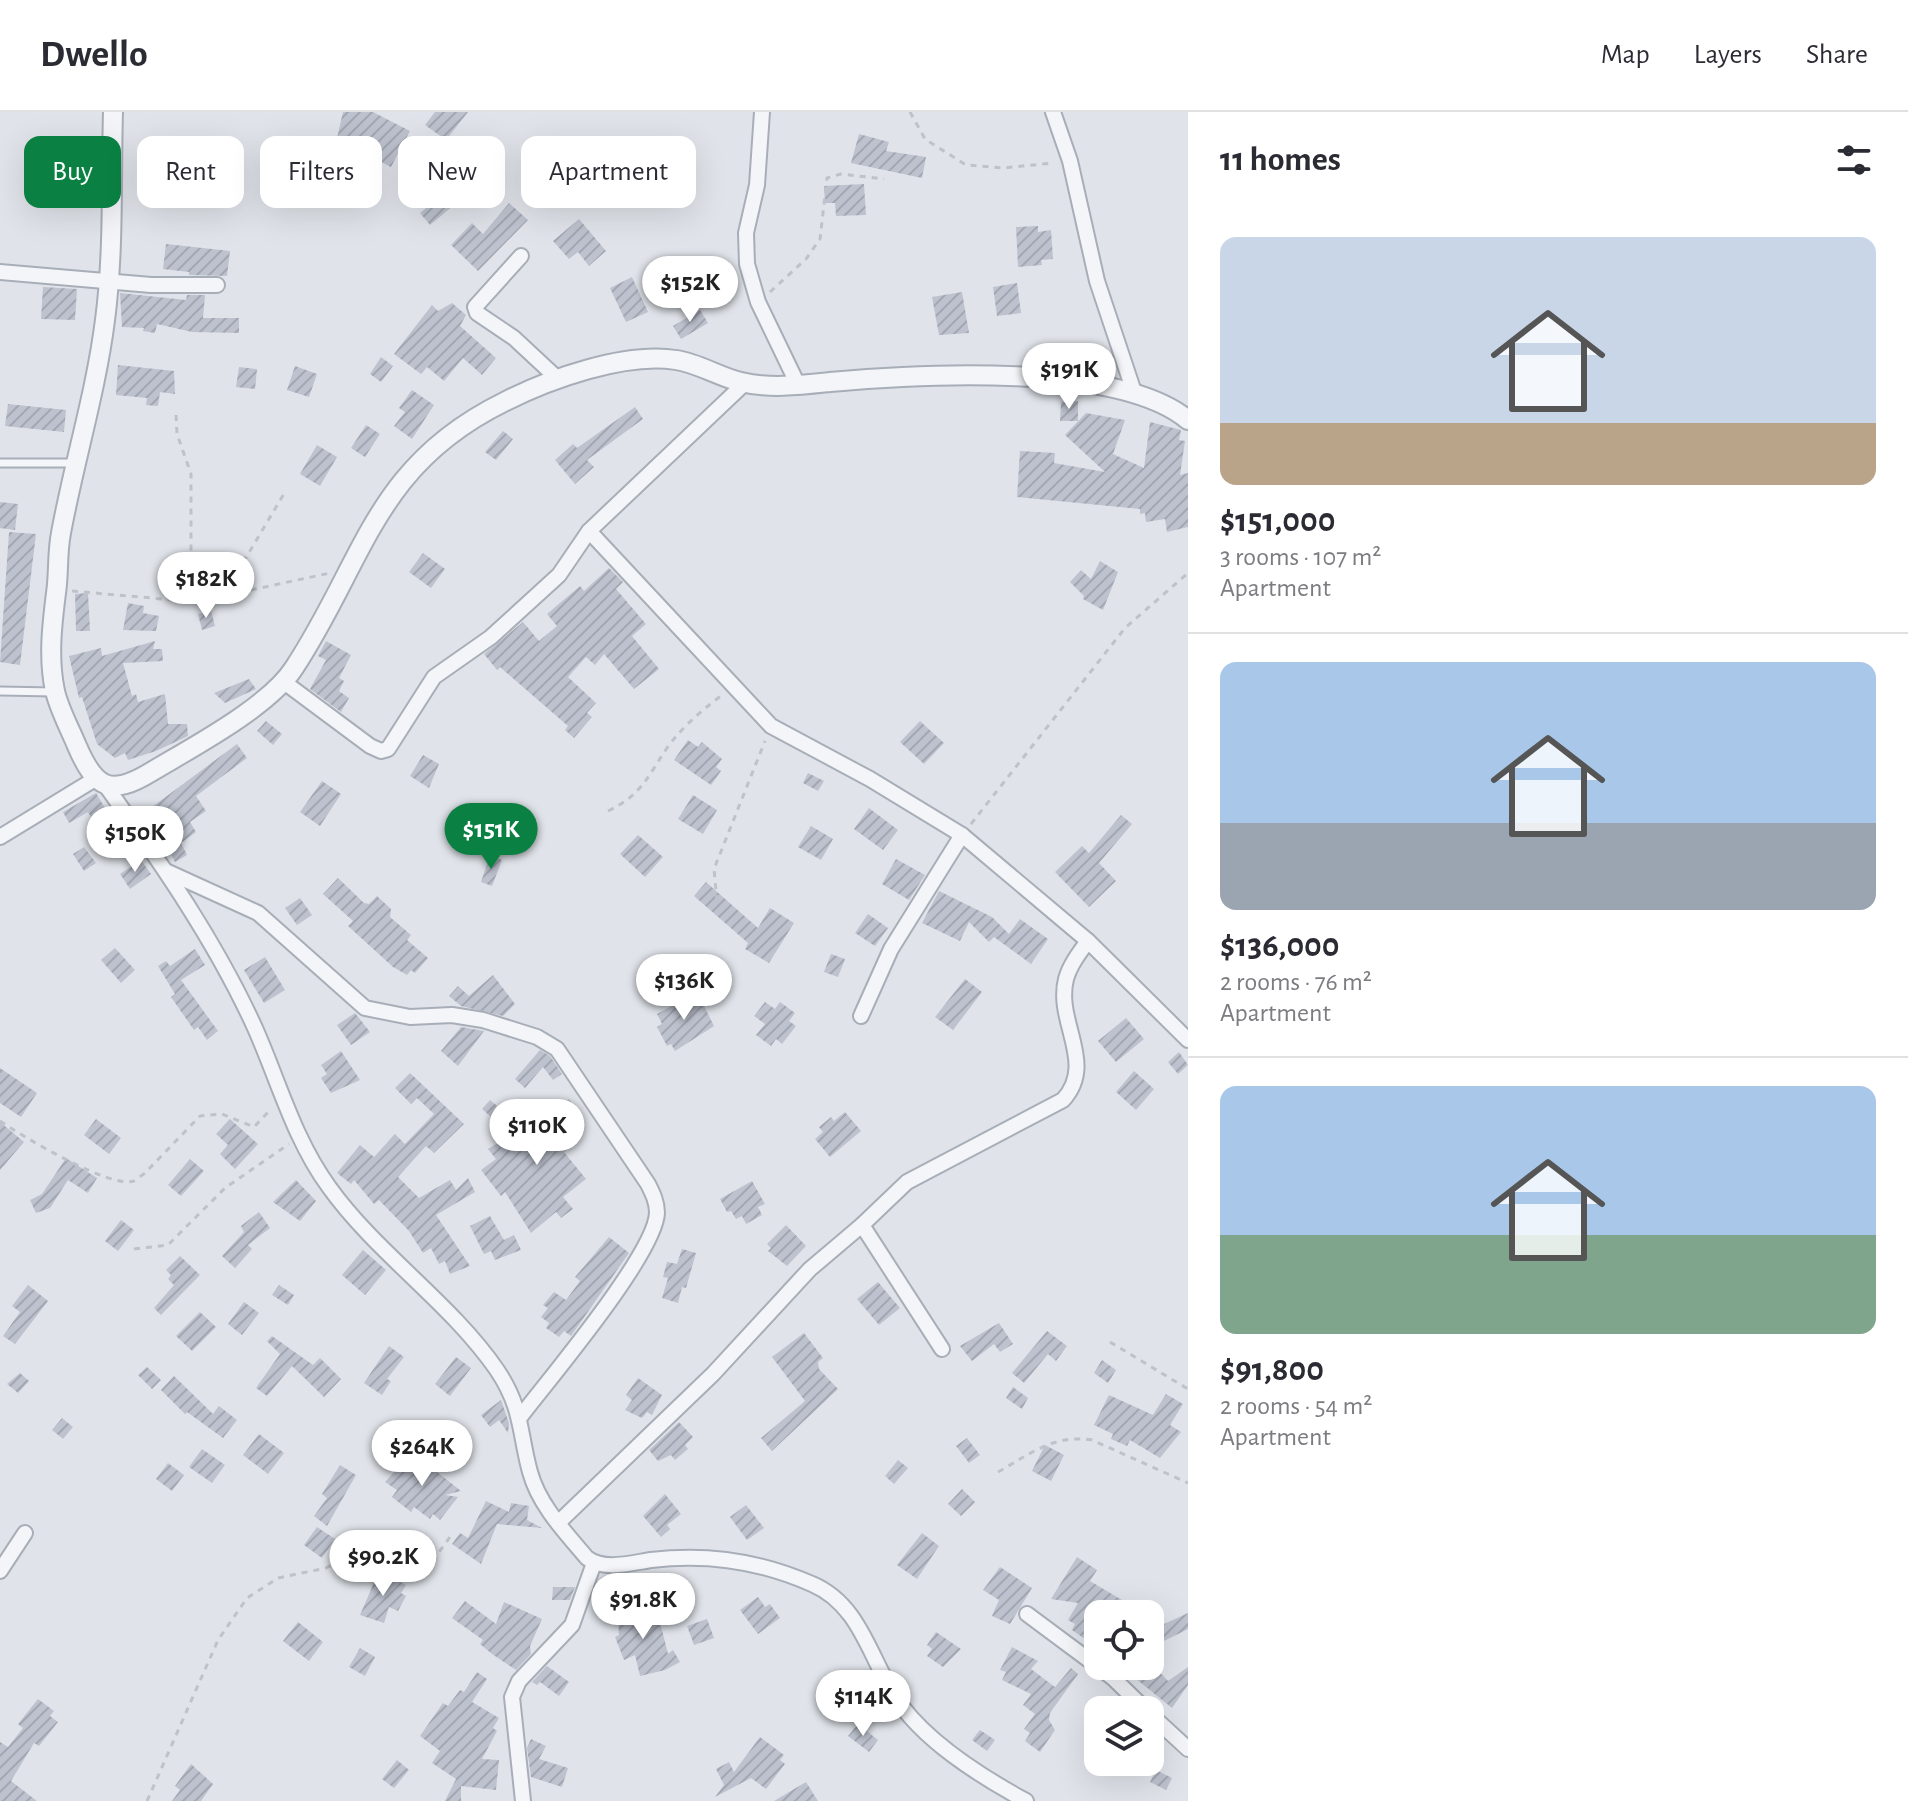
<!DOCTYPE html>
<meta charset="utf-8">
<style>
:root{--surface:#fff;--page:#f7f7f7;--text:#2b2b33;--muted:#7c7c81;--line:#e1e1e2;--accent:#0b8043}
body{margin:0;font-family:"Alegreya Sans",sans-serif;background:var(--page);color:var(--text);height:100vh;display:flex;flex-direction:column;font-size:30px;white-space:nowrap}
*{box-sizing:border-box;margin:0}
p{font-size:26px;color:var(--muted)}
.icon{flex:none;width:44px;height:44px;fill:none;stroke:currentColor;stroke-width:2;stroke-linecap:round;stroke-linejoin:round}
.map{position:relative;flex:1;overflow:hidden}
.drawer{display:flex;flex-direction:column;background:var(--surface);width:720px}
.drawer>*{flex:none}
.hud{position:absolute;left:24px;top:24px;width:760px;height:72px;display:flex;gap:16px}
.buttons{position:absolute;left:1084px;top:1488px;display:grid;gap:16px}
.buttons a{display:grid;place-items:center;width:80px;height:80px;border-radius:16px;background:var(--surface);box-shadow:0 8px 32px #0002;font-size:40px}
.price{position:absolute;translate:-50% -68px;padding:0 18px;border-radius:28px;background:#fff;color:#222;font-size:26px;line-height:52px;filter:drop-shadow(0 2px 4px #0008)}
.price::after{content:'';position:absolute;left:50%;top:48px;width:24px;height:18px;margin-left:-12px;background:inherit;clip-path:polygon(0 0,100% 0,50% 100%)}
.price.selected{background:var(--accent);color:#fff}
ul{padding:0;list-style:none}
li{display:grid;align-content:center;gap:16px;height:424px;padding:0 32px}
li+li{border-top:2px solid var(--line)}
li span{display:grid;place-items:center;height:248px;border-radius:16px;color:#555}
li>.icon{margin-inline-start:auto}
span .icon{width:144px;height:144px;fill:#fffc;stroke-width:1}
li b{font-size:34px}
h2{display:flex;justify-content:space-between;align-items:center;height:96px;padding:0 32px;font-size:34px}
.pill{padding:0 28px;border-radius:16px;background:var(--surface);box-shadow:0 8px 32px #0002;font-size:28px;line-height:72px}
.pill.selected{background:var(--accent);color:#fff}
header{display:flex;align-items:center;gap:48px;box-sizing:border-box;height:112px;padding:0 40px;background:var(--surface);border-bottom:2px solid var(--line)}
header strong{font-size:38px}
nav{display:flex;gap:44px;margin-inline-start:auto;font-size:28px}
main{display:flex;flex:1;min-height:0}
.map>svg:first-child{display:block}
.building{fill:url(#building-hatch)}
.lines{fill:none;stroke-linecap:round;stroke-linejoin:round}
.service-casing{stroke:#a8aeb8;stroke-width:11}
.minor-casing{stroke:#a8aeb8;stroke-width:18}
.tertiary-casing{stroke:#a8aeb8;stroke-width:22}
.path{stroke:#bec2c9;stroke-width:3;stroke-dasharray:6 6;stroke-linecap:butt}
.service{stroke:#f3f5f8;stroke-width:7}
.minor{stroke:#f3f5f8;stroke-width:14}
.tertiary{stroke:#f3f5f8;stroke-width:18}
</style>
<header>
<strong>Dwello</strong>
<nav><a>Map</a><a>Layers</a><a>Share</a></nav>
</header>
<main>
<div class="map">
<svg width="1188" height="1689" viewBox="0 0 1188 1689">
<defs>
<pattern id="building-hatch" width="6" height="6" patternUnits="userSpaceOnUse" patternTransform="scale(2)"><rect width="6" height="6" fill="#bdc2ce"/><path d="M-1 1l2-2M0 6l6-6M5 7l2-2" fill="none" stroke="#a2a7b2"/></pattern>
</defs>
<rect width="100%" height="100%" fill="#e0e4ea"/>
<!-- building -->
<g class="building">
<polygon points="343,0 373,0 410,19 391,55 365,42 370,32 337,26"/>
<polygon points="435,0 468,0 446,28 425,13"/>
<polygon points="859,22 889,30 886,39 926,45 922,66 851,51"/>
<polygon points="163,33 178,36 175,54 160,51"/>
<polygon points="214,42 240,43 240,73 213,73"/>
<polygon points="454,72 464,85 430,113 420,101"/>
<polygon points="864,72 866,103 836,104 835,91 825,91 824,74"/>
<polygon points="509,91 528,108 478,159 451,133 472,111 483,122"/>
<polygon points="579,107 606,139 589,154 578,140 569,147 553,129"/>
<polygon points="1038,114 1038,120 1051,118 1053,147 1041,148 1042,153 1018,155 1016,115"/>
<polygon points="166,132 230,139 227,164 189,163 189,160 163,157"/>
<polygon points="632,165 648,200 626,210 610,176"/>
<polygon points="1017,171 1021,201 997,204 993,175"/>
<polygon points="43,175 77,177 75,208 41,207"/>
<polygon points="962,180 969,221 939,223 932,185"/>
<polygon points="120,181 186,188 187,183 205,183 203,206 239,206 239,221 192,220 157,212 155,221 143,219 144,216 122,215"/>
<polygon points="452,191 466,203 460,214 496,246 482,263 463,246 444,269 427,255 421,262 394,242 432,193 438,199"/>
<polygon points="700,198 708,211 681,227 673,214"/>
<polygon points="381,245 393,254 381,270 370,262"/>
<polygon points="118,253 174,259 175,282 160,280 158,294 146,293 147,286 116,283"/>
<polygon points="295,254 317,262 309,285 287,278"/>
<polygon points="239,255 257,257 255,277 236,275"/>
<polygon points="412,278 434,293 412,327 394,314 405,300 399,296"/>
<polygon points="1078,289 1078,309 1060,309 1061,290"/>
<polygon points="8,292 66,298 64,320 5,314"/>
<polygon points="635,295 643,307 587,348 594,355 575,372 555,348 573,332 577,336"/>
<polygon points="1086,301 1125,308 1113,342 1144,356 1150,310 1181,318 1179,328 1185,329 1180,363 1188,361 1188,415 1167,420 1165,407 1146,410 1145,401 1140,402 1140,397 1017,385 1020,339 1055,341 1054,351 1105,360 1065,323"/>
<polygon points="366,313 380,322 365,345 351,336"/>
<polygon points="503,319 513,327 496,348 485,340"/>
<polygon points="317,333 337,345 320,374 300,362"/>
<polygon points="0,390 18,392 15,418 0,416"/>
<polygon points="9,420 36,422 20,553 0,550"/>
<polygon points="423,441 445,457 431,476 409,460"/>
<polygon points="1100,449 1118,460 1103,498 1083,487 1084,484 1070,470 1081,458 1091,467"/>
<polygon points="609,456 623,470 616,477 646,512 632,524 659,557 634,577 604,542 595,553 586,545 568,565 596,591 587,601 592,605 574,626 565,618 568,614 500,555 497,558 484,542 523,510 539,529 557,514 547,502 580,474 584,479"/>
<polygon points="88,481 90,519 76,519 75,482"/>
<polygon points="128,491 144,494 143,501 159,504 156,519 123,518"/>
<polygon points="211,499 215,514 202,518 198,502"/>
<polygon points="155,529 153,537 162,537 163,549 123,551 132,584 136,582 138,590 165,582 168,612 187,612 188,624 156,639 128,648 125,641 115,646 97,632 82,585 79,586 69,544 101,536 102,544"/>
<polygon points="326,529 351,543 339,566 344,569 339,579 349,586 341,600 310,577 326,548 318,544"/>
<polygon points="249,567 256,577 225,591 214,581"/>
<polygon points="266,609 282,622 273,633 257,619"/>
<polygon points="920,609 944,631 924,652 900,630"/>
<polygon points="688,628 698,635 702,630 722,647 716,655 721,659 711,673 674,648"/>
<polygon points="237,632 247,646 196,684 206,699 190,710 196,720 181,731 187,743 175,750 148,698"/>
<polygon points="423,643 439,652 429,676 410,664"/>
<polygon points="808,661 824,669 818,679 803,671"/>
<polygon points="322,669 341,682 320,714 300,700"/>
<polygon points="96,681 118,718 103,727 88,700 69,711 63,700"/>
<polygon points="693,683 717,698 703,722 678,707"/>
<polygon points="869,696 898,718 883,738 854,717"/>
<polygon points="1121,703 1132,712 1099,751 1116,769 1089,795 1055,760 1082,734 1089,741"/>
<polygon points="811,714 833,727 821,748 798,735"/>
<polygon points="638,723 663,745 645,765 620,742"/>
<polygon points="84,735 96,751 84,759 73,742"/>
<polygon points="490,743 502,748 492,774 481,770"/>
<polygon points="896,747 925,763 909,788 882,772"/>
<polygon points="141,748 151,762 130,777 120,762"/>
<polygon points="338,766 364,791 369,792 377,784 391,797 390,805 411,823 407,828 428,846 415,861 411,858 407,863 393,855 348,814 353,809 323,782"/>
<polygon points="706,770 758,816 770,796 794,811 769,851 745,837 748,831 694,784"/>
<polygon points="939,779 992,805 1009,822 1020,807 1048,827 1031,852 994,825 989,830 969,810 960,829 922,811"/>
<polygon points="300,786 312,803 297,813 285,796"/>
<polygon points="868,802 888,816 875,834 855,821"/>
<polygon points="115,836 135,858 121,871 101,848"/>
<polygon points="195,837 205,853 181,868 218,919 207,928 198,915 194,918 171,885 175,882 158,854 166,849 170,854"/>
<polygon points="831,842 845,847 838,865 824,860"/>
<polygon points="265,845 285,878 264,891 244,858"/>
<polygon points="493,863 515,892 503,904 461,894 449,884 458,874 469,884"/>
<polygon points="965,867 982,880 953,918 935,905"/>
<polygon points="697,880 714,914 675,939 671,932 667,934 657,915 662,912 657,902"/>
<polygon points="765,890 775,897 780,890 795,901 789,909 796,914 782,932 776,927 771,934 756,923 765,912 754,904"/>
<polygon points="355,901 370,920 351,933 337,913"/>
<polygon points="1126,906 1144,927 1116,950 1098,929"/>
<polygon points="461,915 484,919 458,954 441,939"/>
<polygon points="540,938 550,944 562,962 553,968 543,955 525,976 515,967"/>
<polygon points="341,939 360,968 331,981 321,966 327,962 321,953"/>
<polygon points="1179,940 1188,953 1178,962 1168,950"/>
<polygon points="0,956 37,981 21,1005 0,991"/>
<polygon points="1134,959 1154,977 1136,998 1116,980"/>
<polygon points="410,961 464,1012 434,1041 426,1034 398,1065 419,1086 450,1068 456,1078 468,1066 475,1080 436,1103 470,1154 450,1162 445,1149 439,1152 431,1136 423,1141 409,1119 379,1088 374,1092 354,1068 351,1072 337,1061 360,1033 374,1045 395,1022 405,1032 434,1002 417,986 411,992 395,976"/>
<polygon points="569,987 578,1002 563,1012 577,1027 564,1040 586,1067 563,1085 573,1097 561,1106 556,1100 531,1121 505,1080 501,1084 481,1058 496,1047 488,1037"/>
<polygon points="490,988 507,1002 497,1010 482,997"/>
<polygon points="845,1000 861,1019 830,1045 815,1027 823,1020 819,1015 831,1005 834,1009"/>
<polygon points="96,1007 121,1026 109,1042 84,1023"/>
<polygon points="230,1007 258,1032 235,1057 220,1042 228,1033 216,1022"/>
<polygon points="0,1010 24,1030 0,1058"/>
<polygon points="66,1046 97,1066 88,1081 68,1068 50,1096 36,1101 30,1088 42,1082"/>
<polygon points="190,1047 204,1059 181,1084 168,1073"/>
<polygon points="296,1068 316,1089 300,1109 273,1090"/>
<polygon points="752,1069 765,1092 758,1095 762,1103 746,1112 742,1104 736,1107 731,1099 727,1100 720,1087"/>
<polygon points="259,1100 270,1116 248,1133 252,1137 235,1156 222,1144 244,1120 241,1114"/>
<polygon points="490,1104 504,1128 514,1123 521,1138 495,1148 491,1139 484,1142 470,1114"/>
<polygon points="121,1108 134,1118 118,1139 105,1129"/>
<polygon points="786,1113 806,1134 787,1154 768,1139 771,1136 767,1132"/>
<polygon points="609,1125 629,1141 571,1224 564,1219 559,1225 546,1216 549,1211 541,1205 548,1196 543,1193 554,1180 566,1188 580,1169 575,1165"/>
<polygon points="682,1137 696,1141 686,1176 682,1175 678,1191 662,1186 668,1166 663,1165 667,1150 677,1152"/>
<polygon points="363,1138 386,1158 365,1183 342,1163"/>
<polygon points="180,1144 200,1163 161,1203 154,1196 174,1173 168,1167 171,1163 166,1158"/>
<polygon points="878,1170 900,1196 879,1213 857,1187"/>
<polygon points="28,1173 48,1189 15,1232 3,1224 20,1200 12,1194"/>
<polygon points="279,1173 294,1183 288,1193 272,1183"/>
<polygon points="244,1190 259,1201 242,1223 228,1212"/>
<polygon points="200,1200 216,1215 192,1239 176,1224"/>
<polygon points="999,1211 1013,1232 1000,1240 994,1232 972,1249 960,1234"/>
<polygon points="1047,1219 1067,1234 1056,1249 1048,1242 1024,1271 1012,1261"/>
<polygon points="804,1221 823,1246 818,1250 819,1257 838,1277 772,1339 761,1326 805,1289 772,1245"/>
<polygon points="272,1224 313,1253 320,1246 341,1267 324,1285 292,1254 267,1284 256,1276 280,1242 267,1229"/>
<polygon points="389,1234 404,1245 387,1267 391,1269 382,1283 364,1271"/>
<polygon points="456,1245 471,1256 450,1284 435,1272"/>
<polygon points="1102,1248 1116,1258 1108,1271 1094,1261"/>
<polygon points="147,1255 161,1268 152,1277 138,1263"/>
<polygon points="20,1261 29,1269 18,1281 7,1272"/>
<polygon points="174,1264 213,1302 219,1294 237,1308 223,1326 187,1300 185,1302 161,1278"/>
<polygon points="638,1266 662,1283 652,1303 647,1300 642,1306 625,1298 632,1288 626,1283"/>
<polygon points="1013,1275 1028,1286 1022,1297 1006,1286"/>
<polygon points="1166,1282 1183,1292 1170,1313 1181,1320 1160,1346 1130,1328 1127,1334 1111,1327 1113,1322 1094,1313 1109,1283 1153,1303"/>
<polygon points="501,1288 509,1311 508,1321 499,1308 490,1315 481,1303"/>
<polygon points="62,1306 73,1315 63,1327 52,1318"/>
<polygon points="679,1310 693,1325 685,1333 688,1337 675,1348 671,1343 658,1349 649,1338"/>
<polygon points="259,1322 284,1341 268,1362 243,1343"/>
<polygon points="967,1326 980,1343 969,1351 956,1334"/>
<polygon points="1045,1333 1064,1343 1051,1369 1032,1359"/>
<polygon points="202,1337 225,1353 212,1371 189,1355"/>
<polygon points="412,1340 461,1379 445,1383 458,1385 440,1408 433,1402 430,1407 414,1395 411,1400 392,1385 397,1378 385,1370"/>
<polygon points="898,1348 908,1356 894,1372 885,1364"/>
<polygon points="168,1351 184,1363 172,1379 156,1367"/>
<polygon points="340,1353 356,1363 327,1414 314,1404 327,1386 322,1382"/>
<polygon points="962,1377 975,1390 961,1404 948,1392"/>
<polygon points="665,1382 681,1402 667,1413 670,1417 661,1425 643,1404"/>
<polygon points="486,1389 509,1400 511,1391 529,1394 527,1408 542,1416 497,1412 481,1452 452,1432 460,1421 468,1426"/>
<polygon points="746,1393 764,1416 747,1428 730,1405"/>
<polygon points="317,1415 335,1427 322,1446 304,1433"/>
<polygon points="922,1421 939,1434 917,1467 897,1453"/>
<polygon points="1077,1445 1097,1458 1090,1469 1127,1491 1121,1502 1098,1502 1098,1515 1085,1527 1072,1518 1075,1512 1068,1508 1078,1491 1051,1487"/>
<polygon points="1000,1455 1032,1476 1010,1512 992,1504 999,1488 983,1478"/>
<polygon points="379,1459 406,1473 401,1481 406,1484 398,1499 389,1495 384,1511 360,1503"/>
<polygon points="553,1475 575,1475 570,1488 552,1488"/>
<polygon points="758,1485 765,1495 770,1492 780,1506 758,1522 740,1498"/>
<polygon points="633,1486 635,1512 659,1506 668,1542 673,1538 680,1550 665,1558 640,1564 635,1543 624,1548 615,1525 619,1523 617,1487"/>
<polygon points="465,1489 496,1512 504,1490 542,1507 530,1534 531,1542 516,1558 492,1542 480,1532 483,1528 452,1506"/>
<polygon points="1188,1501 1188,1517 1160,1531 1153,1517"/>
<polygon points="707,1507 714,1526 694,1533 687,1514"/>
<polygon points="298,1510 323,1530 309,1549 283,1529"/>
<polygon points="936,1520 961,1537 943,1555 927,1544 932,1537 927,1533"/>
<polygon points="1012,1535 1038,1549 1031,1557 1055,1575 1071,1556 1078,1562 1050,1601 1049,1608 1055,1618 1040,1640 1025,1629 1030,1621 1024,1617 1035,1602 1023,1593 1031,1582 1002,1568 1006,1560 1000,1558"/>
<polygon points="360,1536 375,1545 365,1564 349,1555"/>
<polygon points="1151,1551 1168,1569 1188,1555 1188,1573 1172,1596 1135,1566"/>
<polygon points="547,1554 569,1570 559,1584 540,1570 537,1573 532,1570"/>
<polygon points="477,1560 487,1567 472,1590 499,1606 493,1616 497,1619 482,1647 499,1648 496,1678 461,1674 461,1689 445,1689 456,1667 432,1651 440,1639 420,1624 443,1591 448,1594 460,1578 464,1580"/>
<polygon points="38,1587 54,1599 50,1604 58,1610 39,1634 34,1631 11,1669 37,1689 0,1689 0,1630 8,1635 23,1616 18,1612"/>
<polygon points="858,1612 878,1628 869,1640 848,1624"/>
<polygon points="980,1618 995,1628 987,1639 972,1628"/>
<polygon points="760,1625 784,1643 780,1648 785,1652 766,1677 751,1666 715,1685 724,1673 716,1657 729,1650 734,1660"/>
<polygon points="531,1627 546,1634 539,1647 568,1656 562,1675 531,1665 527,1636"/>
<polygon points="397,1648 409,1658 394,1676 382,1667"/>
<polygon points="191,1652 213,1672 201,1689 172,1689 180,1678 175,1674"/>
<polygon points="1156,1658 1172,1666 1166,1678 1150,1670"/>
<polygon points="806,1670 818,1689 774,1689"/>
</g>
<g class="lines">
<!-- service casing -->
<g class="service-casing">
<g id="service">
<polyline points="0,351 73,351"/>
<polyline points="0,579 54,580"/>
</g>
</g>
<!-- minor casing -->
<g class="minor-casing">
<g id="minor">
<polyline points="762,0 757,73 746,121 747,152 758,190 798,273"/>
<polyline points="1053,0 1070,49 1097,169 1134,280"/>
<polyline points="521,144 475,195 477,201 514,226 558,267"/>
<polyline points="0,160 151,173 217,173"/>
<polyline points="589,419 771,614 870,667 962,723 1088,829 1188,928"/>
<polyline points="284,570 370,634 381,639 388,637 434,565 491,525 559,463 589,419 745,271"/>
<path d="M106 674C161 751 216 830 255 916 279 970 294 1027 329 1075 377 1142 450 1190 497 1258 523 1297 519 1320 530 1360 539 1393 565 1420 587 1446 604 1459 631 1451 651 1448 708 1441 760 1449 812 1472 859 1492 869 1543 894 1583 922 1628 980 1664 1026 1689"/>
<polyline points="0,725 95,667"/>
<path d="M168 760 258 801 365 896 410 905 452 903 483 908 537 925 557 937 648 1072C653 1082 657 1090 657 1101 655 1142 550 1266 521 1304"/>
<polyline points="861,904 891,837 962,723"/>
<path d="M862 1113 907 1070 1063 988C1097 951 1055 910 1066 867 1070 853 1079 841 1088 829"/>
<polyline points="558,1411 713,1262 810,1157 862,1113 942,1237"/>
<polyline points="0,1459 25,1421"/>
<polyline points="1027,1502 1113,1566 1146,1598"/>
<polyline points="1150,1602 1188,1637"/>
<polyline points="523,1689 512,1585 519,1569 572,1513 594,1451"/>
</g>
</g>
<!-- tertiary casing -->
<g class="tertiary-casing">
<path id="tertiary" d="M113 0C111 69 114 140 105 208 96 280 74 350 61 421 57 441 59 461 56 481 52 513 48 546 55 579 59 597 70 617 77 634 95 676 110 685 151 660 191 636 269 595 294 556 365 448 374 354 504 290 549 267 625 240 676 248 698 251 719 265 741 270 769 277 802 273 830 270 919 262 1118 250 1188 308"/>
</g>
<!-- path -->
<g class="path">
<polyline points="910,0 925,27 966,53 1003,56 1053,51"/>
<polyline points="770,180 806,147 820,127 827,66 841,62 884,67"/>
<polyline points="176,303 177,322 191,362 191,485"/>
<polyline points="72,479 174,488 246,479 330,461"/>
<polyline points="225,481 285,380"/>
<path d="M608 699C643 682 647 665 667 636 683 614 701 599 722 583"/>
<polyline points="971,712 1125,516 1188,461"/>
<polyline points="717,789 714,757 765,629"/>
<path d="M0 1009C22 1024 110 1077 134 1069 135 1068 144 1062 145 1061L200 1004 222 1002 254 1015 271 997"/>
<polyline points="134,1137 168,1133 225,1076 289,1032"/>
<polyline points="1110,1230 1188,1277"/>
<path d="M998 1360C1030 1342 1054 1322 1092 1328L1188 1371"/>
<polyline points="147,1689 218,1528 247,1486 278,1466 326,1456 345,1446 421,1465 450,1425"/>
</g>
<!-- service -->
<use href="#service" class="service"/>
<!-- minor -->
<use href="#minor" class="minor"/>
<!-- tertiary -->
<use href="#tertiary" class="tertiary"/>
</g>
</svg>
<div class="buttons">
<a><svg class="icon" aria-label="locate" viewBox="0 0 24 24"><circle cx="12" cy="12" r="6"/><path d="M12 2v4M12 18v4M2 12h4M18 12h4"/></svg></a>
<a><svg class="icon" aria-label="layers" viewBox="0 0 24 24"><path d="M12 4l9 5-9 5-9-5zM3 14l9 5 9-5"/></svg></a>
</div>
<b class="price" style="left:690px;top:212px">$152K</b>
<b class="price" style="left:1069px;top:299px">$191K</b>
<b class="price" style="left:206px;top:508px">$182K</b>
<b class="price selected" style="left:491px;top:759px">$151K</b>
<b class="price" style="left:135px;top:762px">$150K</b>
<b class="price" style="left:684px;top:910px">$136K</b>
<b class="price" style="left:537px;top:1055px">$110K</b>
<b class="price" style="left:422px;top:1376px">$264K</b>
<b class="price" style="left:383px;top:1486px">$90.2K</b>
<b class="price" style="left:643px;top:1529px">$91.8K</b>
<b class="price" style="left:863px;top:1626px">$114K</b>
<div class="hud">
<a class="pill selected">Buy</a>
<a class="pill">Rent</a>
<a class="pill">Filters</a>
<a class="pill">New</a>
<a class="pill">Apartment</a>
</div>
</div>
<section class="drawer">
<h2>11 homes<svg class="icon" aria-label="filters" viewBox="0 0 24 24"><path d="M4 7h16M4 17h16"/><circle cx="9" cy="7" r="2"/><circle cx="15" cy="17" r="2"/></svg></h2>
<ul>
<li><span style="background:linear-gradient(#c9d6e8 75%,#b9a48a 0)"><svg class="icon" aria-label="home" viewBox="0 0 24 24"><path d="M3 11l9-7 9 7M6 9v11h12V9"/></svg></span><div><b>$151,000</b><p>3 rooms · 107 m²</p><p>Apartment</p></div></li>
<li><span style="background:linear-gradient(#a9c7e8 65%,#9aa5b1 0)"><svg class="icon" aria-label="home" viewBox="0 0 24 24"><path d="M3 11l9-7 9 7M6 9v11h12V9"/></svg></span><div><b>$136,000</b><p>2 rooms · 76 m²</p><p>Apartment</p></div></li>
<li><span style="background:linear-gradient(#a9c7e8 60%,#7fa58c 0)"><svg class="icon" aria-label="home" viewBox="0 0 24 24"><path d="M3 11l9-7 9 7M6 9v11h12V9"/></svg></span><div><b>$91,800</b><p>2 rooms · 54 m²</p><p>Apartment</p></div></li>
</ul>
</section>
</main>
